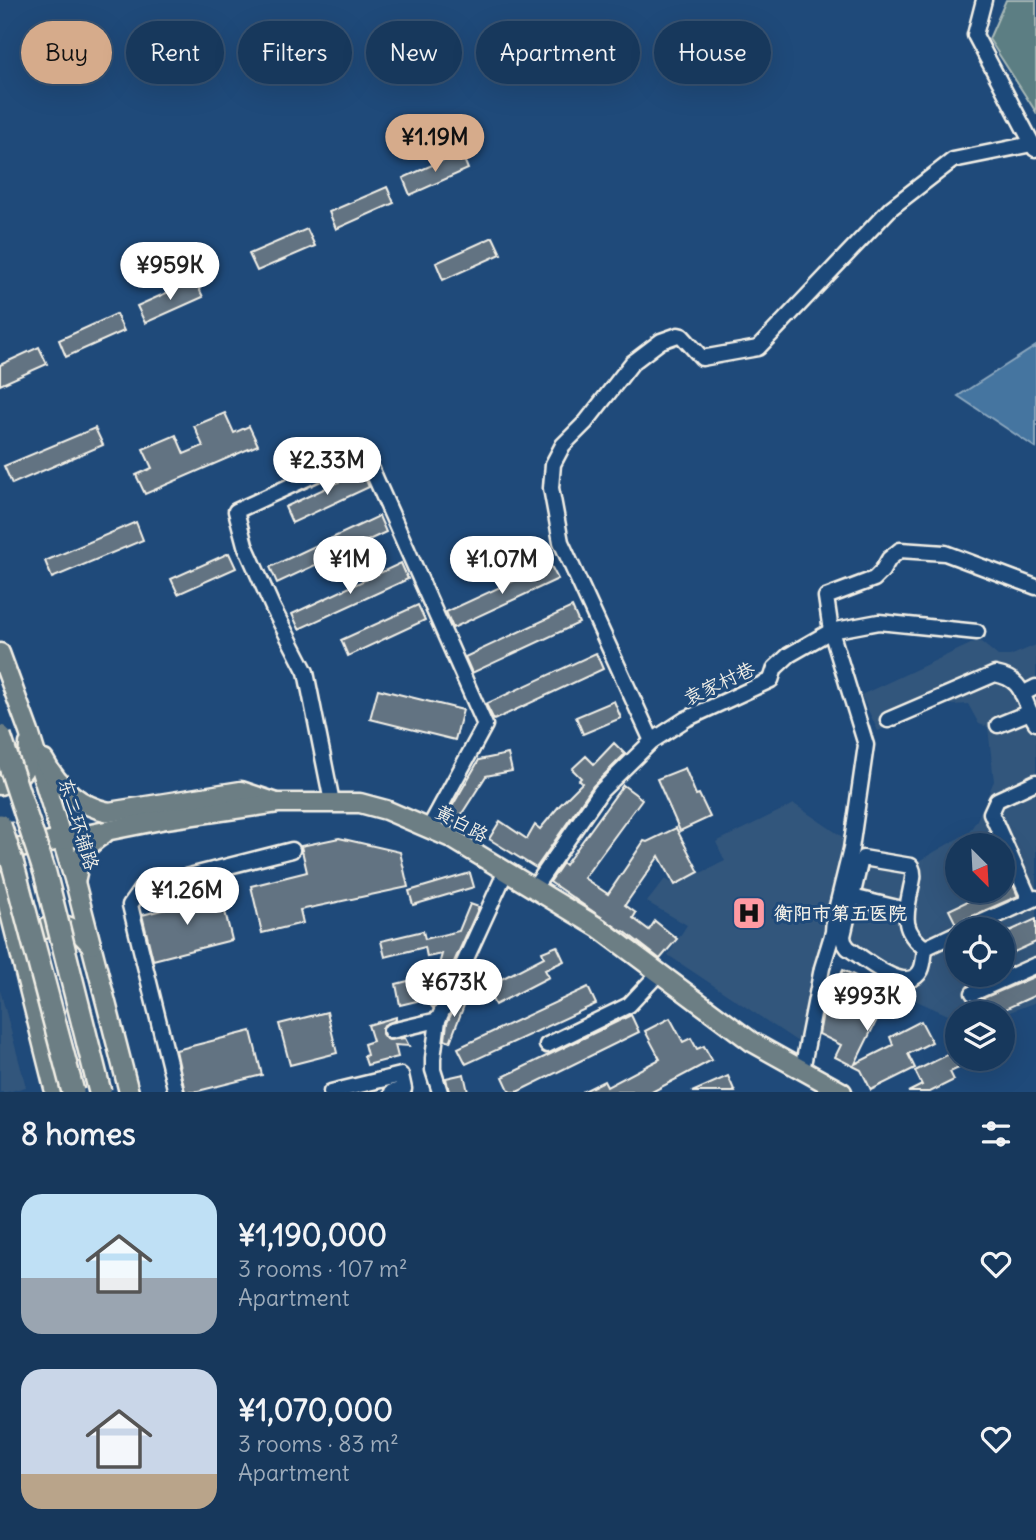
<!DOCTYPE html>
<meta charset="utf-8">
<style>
:root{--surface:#17385c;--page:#203f62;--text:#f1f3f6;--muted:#9eacbb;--line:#365272;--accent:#d6ab8b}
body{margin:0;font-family:Delius,"LXGW WenKai TC",sans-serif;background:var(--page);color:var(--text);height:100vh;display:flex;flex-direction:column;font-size:26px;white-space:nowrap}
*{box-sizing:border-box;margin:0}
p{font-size:23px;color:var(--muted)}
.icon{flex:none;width:38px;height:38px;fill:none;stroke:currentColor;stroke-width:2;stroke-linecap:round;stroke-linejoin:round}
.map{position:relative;height:1092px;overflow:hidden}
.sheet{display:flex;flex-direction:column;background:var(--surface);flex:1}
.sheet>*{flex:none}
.hud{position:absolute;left:21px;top:21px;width:994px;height:63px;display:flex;gap:14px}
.needle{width:46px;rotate:156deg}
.controls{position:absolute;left:945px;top:833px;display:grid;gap:14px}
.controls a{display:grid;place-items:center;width:70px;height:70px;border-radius:50%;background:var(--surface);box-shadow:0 7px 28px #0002,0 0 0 2px var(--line);font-size:35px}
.price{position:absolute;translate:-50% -60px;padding:0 16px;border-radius:24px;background:#fff;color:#222;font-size:23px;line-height:46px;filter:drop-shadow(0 2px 4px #0008)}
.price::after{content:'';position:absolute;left:50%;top:42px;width:21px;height:16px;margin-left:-10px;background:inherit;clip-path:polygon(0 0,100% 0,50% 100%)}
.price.current{background:var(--accent);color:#111}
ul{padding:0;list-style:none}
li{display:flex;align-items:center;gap:21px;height:175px;padding:0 21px}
li span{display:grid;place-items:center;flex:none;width:196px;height:140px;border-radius:21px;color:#555}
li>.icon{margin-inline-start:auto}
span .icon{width:84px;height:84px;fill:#fffc;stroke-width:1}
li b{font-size:30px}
h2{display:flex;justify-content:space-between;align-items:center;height:84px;padding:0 21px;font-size:30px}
.pill{padding:0 24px;border-radius:32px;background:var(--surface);box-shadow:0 7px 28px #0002,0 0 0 2px var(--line);font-size:24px;line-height:63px}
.pill.current{background:var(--accent);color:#111}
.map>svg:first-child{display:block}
.built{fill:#33567c;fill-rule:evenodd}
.green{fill:#5c7e83;stroke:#a8b8b6;stroke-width:2}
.water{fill:#4474a0;stroke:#8aa6bd;stroke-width:2}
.building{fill:#627382;stroke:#f4f1e8;stroke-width:2}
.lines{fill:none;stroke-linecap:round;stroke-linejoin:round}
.minor-casing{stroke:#f4f1e8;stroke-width:19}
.major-casing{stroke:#f4f1e8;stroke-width:23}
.minor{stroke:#1f4a7a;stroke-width:14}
.major{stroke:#6c7e84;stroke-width:18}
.highway-bridge-casing{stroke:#f4f1e8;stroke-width:26;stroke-linecap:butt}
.highway-bridge{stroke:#6c7e84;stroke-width:21}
.labels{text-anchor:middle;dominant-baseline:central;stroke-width:6;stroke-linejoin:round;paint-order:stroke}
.street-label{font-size:19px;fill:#f4f1e8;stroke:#1f4a7a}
.poi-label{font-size:19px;font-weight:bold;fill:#f4f1e8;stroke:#1f4a7a;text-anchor:start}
</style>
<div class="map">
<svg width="1036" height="1092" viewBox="0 0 1036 1092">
<rect width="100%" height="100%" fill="#1f4a7a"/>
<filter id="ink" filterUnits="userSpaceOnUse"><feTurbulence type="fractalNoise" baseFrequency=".0143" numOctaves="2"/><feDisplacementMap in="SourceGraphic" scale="14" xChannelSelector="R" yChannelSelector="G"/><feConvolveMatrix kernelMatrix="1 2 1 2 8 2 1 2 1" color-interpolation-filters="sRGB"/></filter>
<g filter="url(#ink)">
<!-- built -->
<g class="built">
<path d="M975 642H981L998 656H1010L1036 645V1002L1007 1013H957V1019L870 980 872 973 838 952 854 854 917 862 969 832 977 820 994 781 988 727 979 724 968 704 952 705 949 701 878 731 861 695ZM957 845H1003V891H957ZM957 929H1003V975H957Z"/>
<polygon points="794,804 847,840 801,1044 668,955 687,925 647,902 665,879 676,885 725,861 716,842"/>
<polygon points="0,990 26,1087 7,1092 0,1092"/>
</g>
<!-- green -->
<polygon class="green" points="1006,0 1036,0 1036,112 989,39"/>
<!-- water -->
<polygon class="water" points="1036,346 1036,448 958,396"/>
<!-- building -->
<g class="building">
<polygon points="461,152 468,169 410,195 403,178"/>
<polygon points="387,187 394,203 336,229 329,212"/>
<polygon points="307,229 315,246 257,271 249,254"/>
<polygon points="493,237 501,254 443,280 436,263"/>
<polygon points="195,280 203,297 145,323 137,306"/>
<polygon points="116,314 124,331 66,357 59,340"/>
<polygon points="39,347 47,364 0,385 0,365"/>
<polygon points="225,413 234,433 249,426 258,445 145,494 136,475 152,468 143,449 176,435 184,454 203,446 194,426"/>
<polygon points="95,428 103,445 12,484 4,466"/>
<polygon points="362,471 369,487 292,523 285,507"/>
<polygon points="379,516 386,532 277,583 270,567"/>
<polygon points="136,522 143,540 52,578 45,561"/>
<polygon points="229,553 236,568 178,594 171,579"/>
<polygon points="401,563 408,579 299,629 292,614"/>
<polygon points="550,564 558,579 453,628 446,612"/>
<polygon points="418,605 425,620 348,656 341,640"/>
<polygon points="572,607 579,623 472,673 465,657"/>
<polygon points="596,653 603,669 494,720 486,704"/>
<polygon points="378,689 463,710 455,740 370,719"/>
<polygon points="614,701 621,718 583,734 576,717"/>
<polygon points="614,743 625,754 593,786 536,868 489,839 500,821 527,839 535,825 540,829 560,805 582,783 579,780 581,778 572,769 586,756 594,764"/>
<polygon points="508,754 512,771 486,776 456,823 446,817 479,760"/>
<polygon points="685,768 696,795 699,794 710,817 680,831 657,779"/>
<polygon points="623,785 642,799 584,878 608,894 644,841 647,842 676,828 699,872 675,885 659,856 625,905 636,913 633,918 649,930 655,921 677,939 660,959 624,931 623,932 550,882 563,863 565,865"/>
<polygon points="339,838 400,852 408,887 300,910 303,923 262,933 251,886 307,872 301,846"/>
<polygon points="470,873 474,887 413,905 409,891"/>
<polygon points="1011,880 1018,896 963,920 959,924 956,924 949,910 989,891 1003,891 1003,884"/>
<polygon points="221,895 232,940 153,960 142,915"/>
<polygon points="470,904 479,907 433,1008 425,999 400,1005 396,984 416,979 419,992 432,988 442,954 427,957 425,947 385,957 381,941 423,931 425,939 459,931"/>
<polygon points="1036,919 1036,942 1003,957 1003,934"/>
<polygon points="557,946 564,961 545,970 549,977 495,1005 486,987 544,957 542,952"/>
<polygon points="843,970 862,979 856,991 884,1005 855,1064 893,1045 890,1037 921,1021 932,1042 908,1054 915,1068 871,1090 861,1070 835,1057 841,1045 819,1034 824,1008"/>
<polygon points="1036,976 1036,995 996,1013 979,1013 974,1002"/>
<polygon points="588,987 596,1004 466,1064 458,1048"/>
<polygon points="459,997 466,1000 450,1042 445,1040 447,1023"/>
<polygon points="327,1012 337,1053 290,1065 279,1024"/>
<polygon points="631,1015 639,1032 517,1092 510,1092 503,1077"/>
<polygon points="396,1017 396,1020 384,1025 382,1029 382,1034 385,1038 389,1040 405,1038 409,1046 395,1045 398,1057 367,1065 364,1056 367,1055 364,1044 373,1041 368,1025"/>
<polygon points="670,1018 683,1042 691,1038 697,1049 704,1046 712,1060 652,1092 582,1092 604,1081 607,1087 660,1059 645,1031"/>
<polygon points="251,1031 262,1075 194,1092 185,1092 176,1050"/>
<polygon points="957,1050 957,1059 978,1059 950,1072 954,1080 930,1092 908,1092 922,1085 915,1071"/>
<polygon points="464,1074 468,1092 449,1092 446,1078"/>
<polygon points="728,1076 735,1092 692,1092"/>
</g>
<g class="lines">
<!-- minor casing -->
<g class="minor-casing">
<g id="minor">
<polyline points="984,0 975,35 1035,149"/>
<polyline points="1022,694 1036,687"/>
<path d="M888 720 995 674C1027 680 1021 701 1036 723"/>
<polyline points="998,725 1030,712"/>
<polyline points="652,741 561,542 551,488 553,464 563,445 586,422 632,363 661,341 678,335 682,336 702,358 758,348 891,208 953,160 1032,144"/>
<polyline points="332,802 306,672 273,608 245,545 236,511 364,452 485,725 429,828"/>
<path d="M863 858 911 866C915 874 913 879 911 888 906 914 900 930 925 948 924 955 924 964 921 970 908 997 862 957 848 948L844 942 843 936 860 863Z"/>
<polyline points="534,888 601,791 652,741 686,719 771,680 775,668 789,655 831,631 879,622 977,632"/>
<polyline points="852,897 906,910"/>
<polyline points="1030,900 991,813 997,800 1036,782"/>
<polyline points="967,929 1036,898"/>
<polyline points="925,948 957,933"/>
<polyline points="973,993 1036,965"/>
<polyline points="391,1031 438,1020"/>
<polyline points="547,1045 629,1005 659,973"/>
<polyline points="802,1070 822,968 833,932 834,918 851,849 866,745 831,631 826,597 874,579 882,571 889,559 900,550 945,553 1036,587"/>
<polyline points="176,1092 130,905 142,888 292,850"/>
<polyline points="331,1092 401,1075 404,1089 392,1092"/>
<polyline points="440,1092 433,1070 433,1058 438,1020 506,871"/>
</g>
</g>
<!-- major casing -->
<g class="major-casing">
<g id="major">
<polyline points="0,653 29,732 75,882 129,1092"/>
<path d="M44 760C58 786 79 806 109 812L241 791 274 802"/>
<path d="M0 785C23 778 29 767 29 744"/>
<polyline points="0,852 166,819 278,803 360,803 386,810 451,838 599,928 752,1042 842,1092"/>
<polyline points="0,881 8,905 55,1092"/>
<path d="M75 882C80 858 82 848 104 834"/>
<path d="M25 946C34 930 57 919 74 929 81 933 86 940 91 945"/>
</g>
</g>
<!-- minor -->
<use href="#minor" class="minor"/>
<!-- major -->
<use href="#major" class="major"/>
<!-- highway-bridge casing -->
<g class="highway-bridge-casing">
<g id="highway-bridge">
<polyline points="0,736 45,873 100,1092"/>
<polyline points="0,825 13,865 73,1092"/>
</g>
</g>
<!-- highway-bridge -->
<use href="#highway-bridge" class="highway-bridge"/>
</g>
</g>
<!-- icons -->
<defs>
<g id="hospital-square" transform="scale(1.75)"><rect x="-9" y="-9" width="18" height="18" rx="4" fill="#ff9aa2" stroke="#1f4a7a"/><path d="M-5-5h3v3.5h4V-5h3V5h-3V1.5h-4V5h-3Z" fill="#111"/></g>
</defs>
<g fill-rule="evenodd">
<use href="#hospital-square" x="749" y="913"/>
</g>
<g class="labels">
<!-- street labels -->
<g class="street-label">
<text transform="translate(719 683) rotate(-25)">袁家村巷</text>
<text transform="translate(462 823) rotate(28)">黄白路</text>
<text transform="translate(79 824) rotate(73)">东二环辅路</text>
</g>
<!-- poi labels -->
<g class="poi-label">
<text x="774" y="913">衡阳市第五医院</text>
</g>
</g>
</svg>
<div class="controls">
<a><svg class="needle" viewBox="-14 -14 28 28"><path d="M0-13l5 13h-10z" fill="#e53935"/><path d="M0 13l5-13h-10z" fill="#9eacbb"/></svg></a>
<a><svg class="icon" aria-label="locate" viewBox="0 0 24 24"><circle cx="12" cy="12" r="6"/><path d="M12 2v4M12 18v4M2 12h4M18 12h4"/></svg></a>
<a><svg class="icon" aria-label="layers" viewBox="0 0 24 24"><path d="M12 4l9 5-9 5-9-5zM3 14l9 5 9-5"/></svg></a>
</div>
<b class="price current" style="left:435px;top:174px">¥1.19M</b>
<b class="price" style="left:170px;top:302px">¥959K</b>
<b class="price" style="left:327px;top:497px">¥2.33M</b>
<b class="price" style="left:350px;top:596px">¥1M</b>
<b class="price" style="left:502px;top:596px">¥1.07M</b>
<b class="price" style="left:187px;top:927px">¥1.26M</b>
<b class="price" style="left:454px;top:1019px">¥673K</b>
<b class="price" style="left:867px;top:1033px">¥993K</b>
<div class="hud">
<a class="pill current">Buy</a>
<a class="pill">Rent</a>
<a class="pill">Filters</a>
<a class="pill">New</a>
<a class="pill">Apartment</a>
<a class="pill">House</a>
</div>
</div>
<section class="sheet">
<h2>8 homes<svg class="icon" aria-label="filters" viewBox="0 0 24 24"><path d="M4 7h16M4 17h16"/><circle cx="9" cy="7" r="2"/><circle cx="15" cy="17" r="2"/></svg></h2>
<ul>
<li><span style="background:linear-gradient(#bfe0f5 60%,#9aa5b1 0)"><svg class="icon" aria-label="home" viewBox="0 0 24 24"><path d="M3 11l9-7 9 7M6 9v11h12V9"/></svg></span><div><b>¥1,190,000</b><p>3 rooms · 107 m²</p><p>Apartment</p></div><svg class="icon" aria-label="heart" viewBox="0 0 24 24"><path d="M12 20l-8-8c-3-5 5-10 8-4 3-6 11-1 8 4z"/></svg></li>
<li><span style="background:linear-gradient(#c9d6e8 75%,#b9a48a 0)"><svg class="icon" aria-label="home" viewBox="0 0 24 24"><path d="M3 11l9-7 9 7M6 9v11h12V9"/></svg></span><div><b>¥1,070,000</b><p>3 rooms · 83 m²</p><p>Apartment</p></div><svg class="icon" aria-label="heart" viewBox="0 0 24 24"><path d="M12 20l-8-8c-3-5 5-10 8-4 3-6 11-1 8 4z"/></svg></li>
</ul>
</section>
